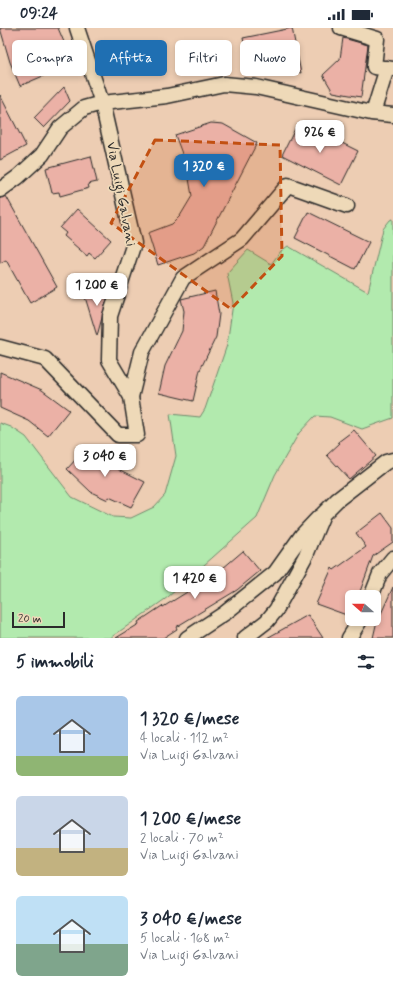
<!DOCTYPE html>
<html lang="it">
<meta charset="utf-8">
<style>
:root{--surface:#fff;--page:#f2f2f3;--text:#1f2937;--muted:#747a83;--accent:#1f6fb2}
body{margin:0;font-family:Mynerve,sans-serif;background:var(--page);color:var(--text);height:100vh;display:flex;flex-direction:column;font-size:15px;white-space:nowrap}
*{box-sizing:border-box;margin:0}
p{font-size:13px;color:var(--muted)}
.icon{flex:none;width:22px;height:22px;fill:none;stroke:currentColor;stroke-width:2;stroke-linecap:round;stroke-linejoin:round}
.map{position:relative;height:610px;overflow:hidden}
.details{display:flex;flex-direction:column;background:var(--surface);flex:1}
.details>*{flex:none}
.banner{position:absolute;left:12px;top:12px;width:369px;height:36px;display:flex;gap:8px}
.needle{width:26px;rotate:291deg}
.buttons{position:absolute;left:345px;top:562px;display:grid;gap:8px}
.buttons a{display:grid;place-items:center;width:36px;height:36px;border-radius:6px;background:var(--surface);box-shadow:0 2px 6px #0003;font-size:20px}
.scale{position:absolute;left:12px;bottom:10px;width:53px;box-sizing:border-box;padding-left:4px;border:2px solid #2b2b2b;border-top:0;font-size:11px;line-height:14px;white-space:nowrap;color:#2b2b2b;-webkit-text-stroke:3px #eed9b8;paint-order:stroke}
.price{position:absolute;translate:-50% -34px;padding:0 9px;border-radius:8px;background:#fff;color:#222;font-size:13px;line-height:26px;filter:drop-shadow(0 1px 2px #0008)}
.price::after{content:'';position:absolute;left:50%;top:24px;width:12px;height:9px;margin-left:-6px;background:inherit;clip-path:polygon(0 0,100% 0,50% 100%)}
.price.on{background:var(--accent);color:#fff}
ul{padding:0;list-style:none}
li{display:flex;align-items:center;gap:12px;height:100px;padding:0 16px}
li span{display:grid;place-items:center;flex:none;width:112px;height:80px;border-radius:6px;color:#555}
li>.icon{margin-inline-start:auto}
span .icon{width:48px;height:48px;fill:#fffc;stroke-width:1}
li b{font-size:17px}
h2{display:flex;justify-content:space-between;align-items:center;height:48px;padding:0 16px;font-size:17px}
.pill{padding:0 14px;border-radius:6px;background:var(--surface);box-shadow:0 2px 6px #0003;font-size:14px;line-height:36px}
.pill.on{background:var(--accent);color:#fff}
.status{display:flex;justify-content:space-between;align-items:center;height:28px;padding:0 20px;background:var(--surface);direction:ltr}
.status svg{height:11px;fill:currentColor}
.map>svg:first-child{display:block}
.green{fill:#b2eaae;stroke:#6e8a6c}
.building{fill:#ebb1a6;stroke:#2b2b2b}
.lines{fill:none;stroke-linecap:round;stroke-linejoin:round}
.street-casing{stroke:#2b2b2b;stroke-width:17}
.street{stroke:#eed9b8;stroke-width:14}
.marked{fill:#c25012;fill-opacity:0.2;stroke:#c25012;stroke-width:3;stroke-dasharray:8 5;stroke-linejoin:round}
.labels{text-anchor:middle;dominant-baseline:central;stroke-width:3.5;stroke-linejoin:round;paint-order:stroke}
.street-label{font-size:14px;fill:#2b2b2b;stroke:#eed9b8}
</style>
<div class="status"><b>09:24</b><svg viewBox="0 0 49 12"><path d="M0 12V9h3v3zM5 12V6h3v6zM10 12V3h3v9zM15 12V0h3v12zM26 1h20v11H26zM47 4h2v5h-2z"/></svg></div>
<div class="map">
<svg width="393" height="610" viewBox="0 0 393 610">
<rect width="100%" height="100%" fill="#edcdb3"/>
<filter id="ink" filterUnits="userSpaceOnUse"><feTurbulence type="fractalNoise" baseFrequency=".025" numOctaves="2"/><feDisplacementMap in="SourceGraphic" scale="8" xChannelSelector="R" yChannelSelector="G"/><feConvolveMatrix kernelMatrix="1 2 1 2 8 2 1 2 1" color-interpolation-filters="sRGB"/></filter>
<g filter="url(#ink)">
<!-- green -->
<polygon class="green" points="393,191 393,390 362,401 330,389 315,388 299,405 275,447 257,490 168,569 123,601 110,610 0,610 0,395 11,399 26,409 72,469 113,489 131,490 154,479 165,467 176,428 170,386 200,389 205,381 227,317 233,275 227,245 248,222 271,236 281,223 288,218 368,264 383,201 390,192"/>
<!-- building -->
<g class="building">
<polygon points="0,0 58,0 73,35 20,58 10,34"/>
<polygon points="292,0 301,45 274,37 249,38 243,10"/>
<polygon points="343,10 368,17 361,69 333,64 323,47 340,31"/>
<polygon points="64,59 70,73 44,100 34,90"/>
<polygon points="0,67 26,118 0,132"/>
<polygon points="211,95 223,96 257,115 204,218 194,225 158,237 148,205 172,196 180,188 192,168 187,139 175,107"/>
<polygon points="297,97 318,108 320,104 358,123 341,157 282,127"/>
<polygon points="91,128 97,154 88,156 89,160 60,168 59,164 52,165 46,140"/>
<polygon points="6,168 57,259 30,275 6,232 0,235 0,170"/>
<polygon points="77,181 111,212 95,230 89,225 87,228 64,208 66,205 60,200"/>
<polygon points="308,184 369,214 355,241 295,210"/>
<polygon points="94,263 109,264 97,308 85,269"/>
<polygon points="215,263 219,286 216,309 200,342 193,373 159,365 165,338 182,303 184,283 181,271"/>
<polygon points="0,344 42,362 69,382 48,408 29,393 0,380"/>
<polygon points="354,402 376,428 349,451 327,427 340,415 338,414"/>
<polygon points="88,418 115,439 145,454 131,479 109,469 108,472 91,464 67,441"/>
<polygon points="382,485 393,500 393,514 373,528 358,569 352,569 352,589 316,576 332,540 334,542 366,519 356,505"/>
<polygon points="243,523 260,543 237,562 176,599 177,601 163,610 116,610 139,596 138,594 162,578 163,579 216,546"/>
<polygon points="393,559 393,610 373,610 376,597"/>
<polygon points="308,587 323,610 267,610"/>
</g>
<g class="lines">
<!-- street casing -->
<g class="street-casing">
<g id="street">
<polyline points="341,0 377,11 374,39 393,41"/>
<polyline points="373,85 387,40"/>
<polyline points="0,162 18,149 42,127 60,100 84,80 102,75 167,68 224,56 256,59 371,85 393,87"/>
<polyline points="0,319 45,331 118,407 137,407 131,369 109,332 110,288 134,215 102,75 77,0"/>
<polyline points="131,369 142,324 183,250 242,211 288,157 347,178"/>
<polyline points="371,569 380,546 393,530"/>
<polyline points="187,610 225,585 275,545 302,507 319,489"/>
<polyline points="245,610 267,593 276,582 306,527 323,486 337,472 386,434 393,432"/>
<polyline points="349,610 361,591"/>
</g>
</g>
<!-- street -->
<use href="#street" class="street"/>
</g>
</g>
<!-- marked area -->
<path class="marked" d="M155 112 280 117 282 228 231 281 111 195Z"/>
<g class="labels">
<!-- street labels -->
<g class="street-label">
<text transform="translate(121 166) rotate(79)">Via Luigi Galvani</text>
</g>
</g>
</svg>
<div class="buttons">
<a><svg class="needle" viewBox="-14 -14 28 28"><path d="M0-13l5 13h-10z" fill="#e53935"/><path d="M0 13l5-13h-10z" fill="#747a83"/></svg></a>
</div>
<div class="scale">20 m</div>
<b class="price" style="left:320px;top:126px">926 €</b>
<b class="price on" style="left:204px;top:160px">1 320 €</b>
<b class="price" style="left:97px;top:279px">1 200 €</b>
<b class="price" style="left:105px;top:450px">3 040 €</b>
<b class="price" style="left:195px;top:572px">1 420 €</b>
<div class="banner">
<a class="pill">Compra</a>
<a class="pill on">Affitta</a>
<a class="pill">Filtri</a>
<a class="pill">Nuovo</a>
</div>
</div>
<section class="details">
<h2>5 immobili<svg class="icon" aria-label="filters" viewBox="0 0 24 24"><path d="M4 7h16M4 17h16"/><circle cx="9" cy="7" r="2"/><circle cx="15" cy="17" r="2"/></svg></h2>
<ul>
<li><span style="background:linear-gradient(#a9c7e8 75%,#8fb573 0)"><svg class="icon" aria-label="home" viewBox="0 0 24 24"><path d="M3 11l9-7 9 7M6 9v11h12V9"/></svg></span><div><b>1 320 €/mese</b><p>4 locali · 112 m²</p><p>Via Luigi Galvani</p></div></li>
<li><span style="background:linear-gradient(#c9d6e8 65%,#c2b280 0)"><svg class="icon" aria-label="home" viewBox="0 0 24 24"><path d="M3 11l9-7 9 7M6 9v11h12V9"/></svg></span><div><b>1 200 €/mese</b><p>2 locali · 70 m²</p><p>Via Luigi Galvani</p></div></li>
<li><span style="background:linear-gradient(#bfe0f5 60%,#7fa58c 0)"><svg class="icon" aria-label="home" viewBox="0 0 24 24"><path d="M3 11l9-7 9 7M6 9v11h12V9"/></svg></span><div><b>3 040 €/mese</b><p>5 locali · 168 m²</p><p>Via Luigi Galvani</p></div></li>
</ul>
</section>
